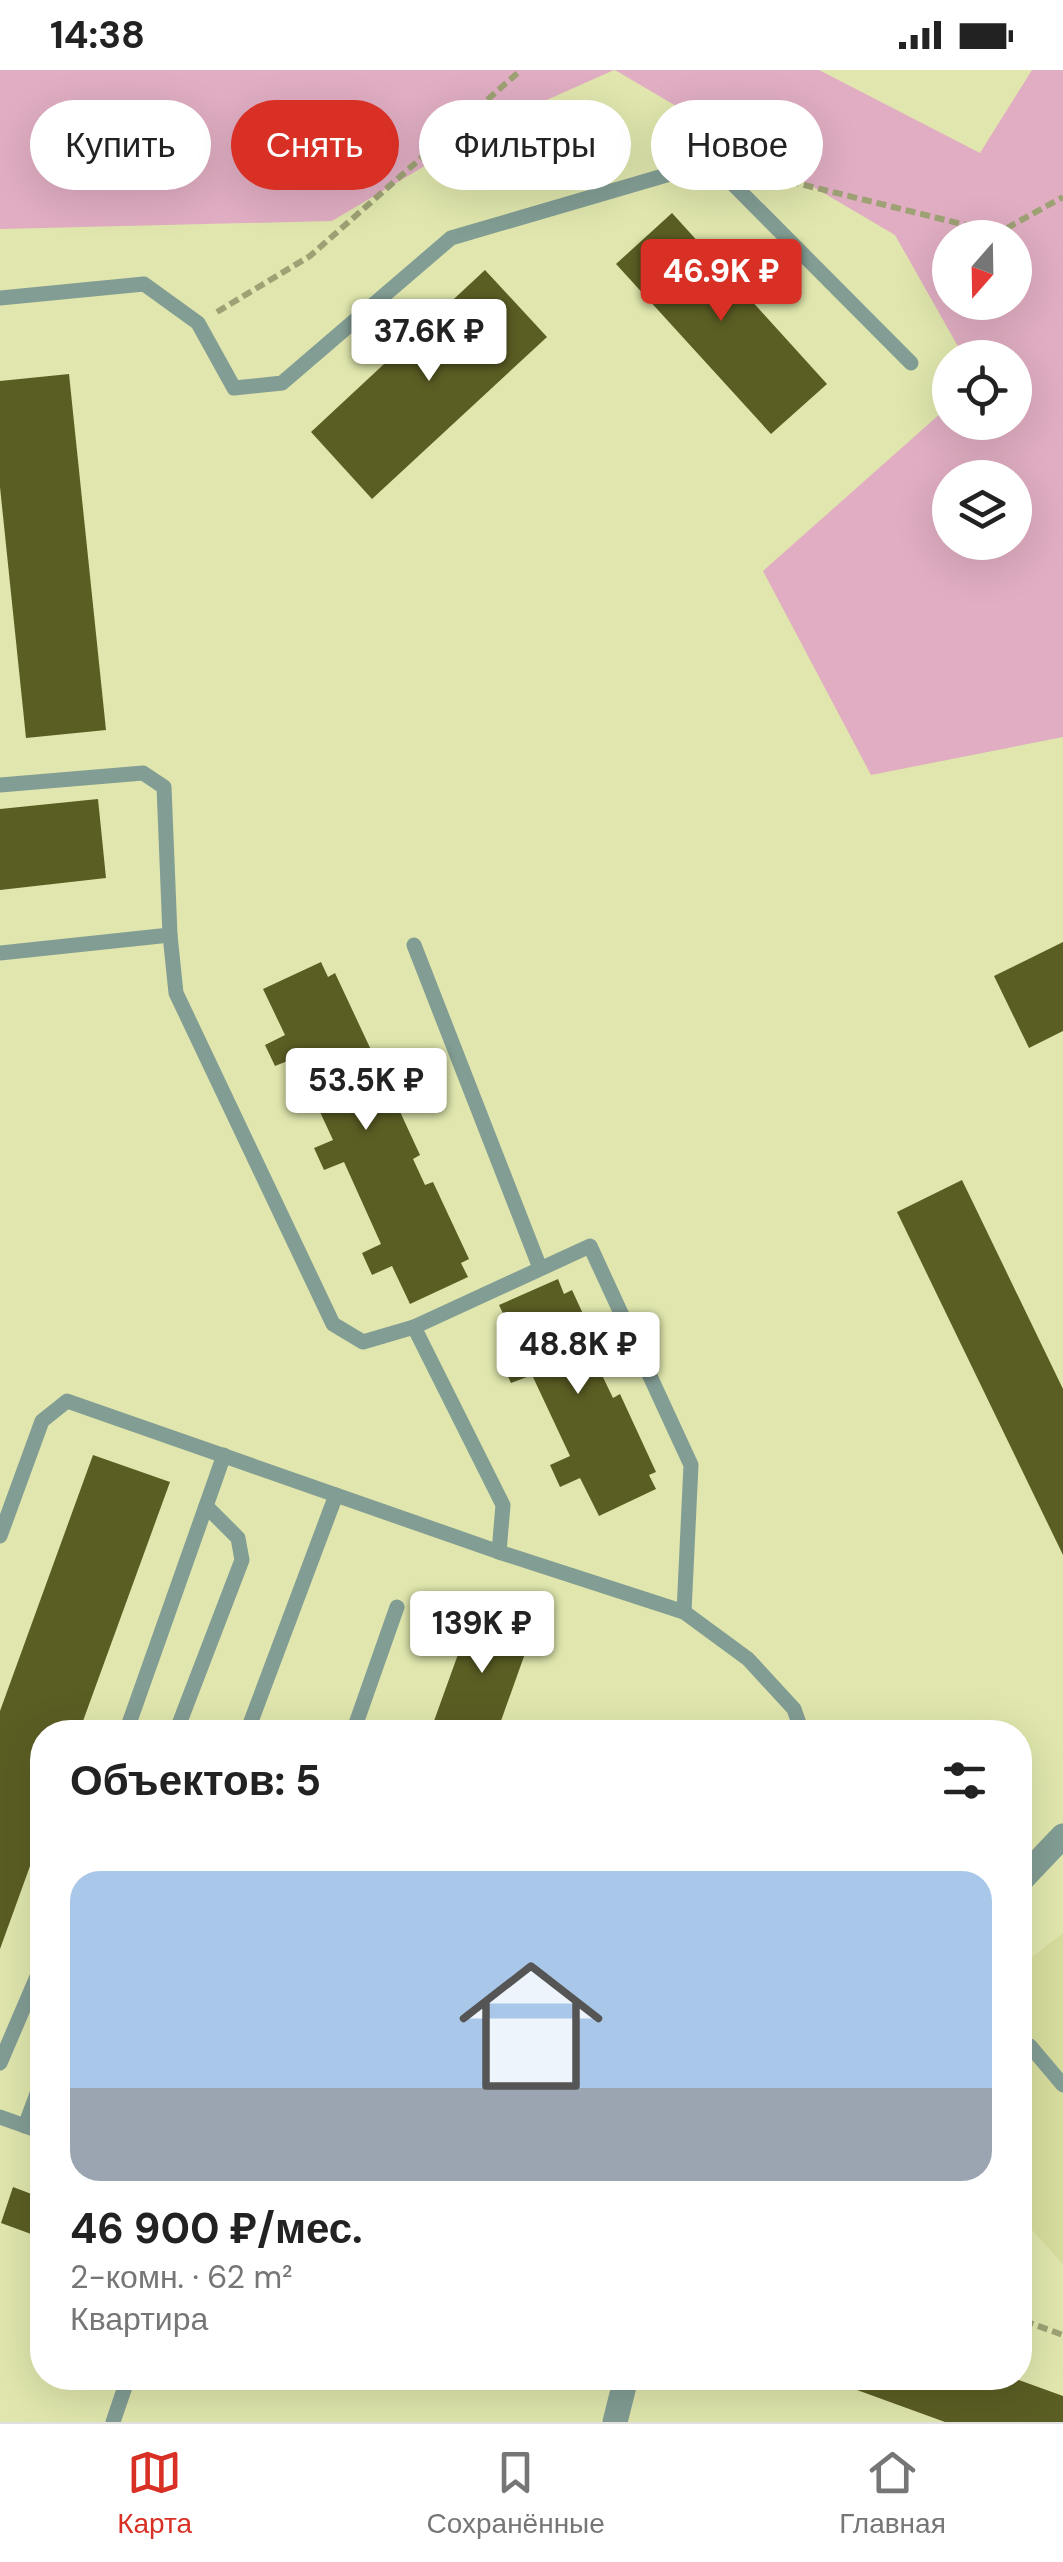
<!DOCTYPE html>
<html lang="ru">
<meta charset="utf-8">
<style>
:root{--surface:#fff;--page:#f2f2f2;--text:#222;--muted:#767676;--line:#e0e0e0;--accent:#d93025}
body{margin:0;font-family:"DM Sans",sans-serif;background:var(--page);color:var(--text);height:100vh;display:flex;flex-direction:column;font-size:38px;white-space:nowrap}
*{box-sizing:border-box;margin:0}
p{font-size:32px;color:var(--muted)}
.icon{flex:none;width:55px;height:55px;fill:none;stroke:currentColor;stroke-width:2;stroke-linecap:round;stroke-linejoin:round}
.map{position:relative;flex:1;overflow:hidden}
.panel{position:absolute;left:30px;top:1650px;width:1002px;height:670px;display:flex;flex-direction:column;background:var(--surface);border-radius:40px;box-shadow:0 10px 40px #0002}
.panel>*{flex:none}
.banner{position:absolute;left:30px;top:30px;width:1005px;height:90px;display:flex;gap:20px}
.needle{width:65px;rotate:200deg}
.buttons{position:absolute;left:932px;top:150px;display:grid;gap:20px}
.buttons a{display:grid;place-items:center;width:100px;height:100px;border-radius:50%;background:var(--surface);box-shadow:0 10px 40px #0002;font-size:50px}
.price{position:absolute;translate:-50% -85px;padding:0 22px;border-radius:10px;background:#fff;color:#222;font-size:32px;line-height:65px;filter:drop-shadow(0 2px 5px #0008)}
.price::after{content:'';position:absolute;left:50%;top:60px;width:30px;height:22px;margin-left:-15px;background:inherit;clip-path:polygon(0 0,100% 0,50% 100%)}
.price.current{background:var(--accent);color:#fff}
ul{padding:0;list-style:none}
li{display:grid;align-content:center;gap:20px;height:530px;padding:0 40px}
li span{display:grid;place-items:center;height:310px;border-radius:30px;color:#555}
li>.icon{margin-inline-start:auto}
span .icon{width:180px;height:180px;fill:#fffc;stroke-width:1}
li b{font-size:42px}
h2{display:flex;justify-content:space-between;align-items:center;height:120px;padding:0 40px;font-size:42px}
.chip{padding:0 35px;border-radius:45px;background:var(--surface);box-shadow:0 10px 40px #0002;font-size:35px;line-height:90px}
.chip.current{background:var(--accent);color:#fff}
.status{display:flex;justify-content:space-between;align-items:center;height:70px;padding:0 50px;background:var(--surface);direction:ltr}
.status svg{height:28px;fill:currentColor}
.tabs{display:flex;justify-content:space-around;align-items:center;height:140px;border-top:2px solid var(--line);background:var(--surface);font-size:28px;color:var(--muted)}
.tabs a{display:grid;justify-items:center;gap:5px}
.tabs .current{color:var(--accent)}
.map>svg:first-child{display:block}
.built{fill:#d7dd9d}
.green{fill:#e0adc2;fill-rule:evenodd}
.building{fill:#5b5e23}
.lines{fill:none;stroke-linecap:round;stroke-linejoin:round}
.path{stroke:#9da174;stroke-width:6;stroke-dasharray:10 5;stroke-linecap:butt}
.lane{stroke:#829d94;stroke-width:15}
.street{stroke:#829d94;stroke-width:25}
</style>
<div class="status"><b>14:38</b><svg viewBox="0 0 49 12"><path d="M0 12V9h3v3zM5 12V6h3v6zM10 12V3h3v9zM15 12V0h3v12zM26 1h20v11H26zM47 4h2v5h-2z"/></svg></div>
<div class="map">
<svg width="1063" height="2352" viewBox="0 0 1063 2352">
<rect width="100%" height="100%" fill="#e0e6ad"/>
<!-- built -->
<polygon class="built" points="1063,1863 1063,2194 1020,2147 1020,1896"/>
<!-- green -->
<g class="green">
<polygon points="0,0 614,0 504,49 332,151 0,159"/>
<path d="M615 0H819L980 83 1032 0H1063V667L871 705 763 501 950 335V352H1015V288L964 287 895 165ZM950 168H1015V232H950ZM950 408H1015V472H950Z"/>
</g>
<!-- building -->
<g class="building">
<polygon points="672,143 827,314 771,364 616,194"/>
<polygon points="485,200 547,267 372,429 311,362"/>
<polygon points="69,304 106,660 26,668 0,417 0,311"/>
<polygon points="98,729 106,808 0,820 0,739"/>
<polygon points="1063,872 1063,961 1029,978 994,906"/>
<polygon points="321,892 328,907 335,903 372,982 365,984 377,1011 384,1007 420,1085 413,1089 425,1115 433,1112 469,1189 461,1193 468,1207 410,1234 392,1196 372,1205 362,1183 381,1174 344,1092 324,1100 314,1078 333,1070 295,988 275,996 265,975 285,965 263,919"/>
<polygon points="962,1110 1063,1319 1063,1485 897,1142"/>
<polygon points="558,1209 564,1224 572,1220 608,1298 600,1301 613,1328 620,1324 656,1402 649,1405 656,1419 599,1446 580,1408 560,1417 550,1395 570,1386 532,1305 511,1313 501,1291 521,1282 499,1235"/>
<polygon points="93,1385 170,1412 79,1662 42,1662 42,1763 0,1879 0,1641"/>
<polygon points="474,1540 533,1561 497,1662 430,1662"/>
<polygon points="13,2117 42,2128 42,2168 1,2153"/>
<polygon points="824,2308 1013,2308 1063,2326 1063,2352 945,2352"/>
</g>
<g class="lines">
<!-- path -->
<g class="path">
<polyline points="760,104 998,163 1063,127"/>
<polyline points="217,242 310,186 521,0"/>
<polyline points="1020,2234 1030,2253 1063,2265"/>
</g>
<!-- lane -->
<g class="lane">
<polyline points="0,228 144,214 198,253 234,318 282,313 451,168 711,92 911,293"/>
<polyline points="0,715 143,703 164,717 170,865 176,923 333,1254 363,1272 414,1257 503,1435 499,1482 67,1331 42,1351 0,1466"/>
<polyline points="414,875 540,1198"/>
<polyline points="0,883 170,865"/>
<polyline points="414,1257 590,1176 691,1395 684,1542"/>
<polyline points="499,1482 684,1542 748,1589 794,1639 802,1662"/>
<polyline points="126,1662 206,1436"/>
<polyline points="176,1662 242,1490 238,1468 206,1436 224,1385"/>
<polyline points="247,1662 336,1425"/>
<polyline points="353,1662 397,1537"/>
<polyline points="1020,1972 1030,1976 1063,2015"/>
<polyline points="0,1993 42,1895"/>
<polyline points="0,2047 42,2062"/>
<polyline points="25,2056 42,2010"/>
<polyline points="113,2352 128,2308"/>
</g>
<!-- street -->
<g class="street">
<polyline points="1020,1811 1063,1766"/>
<polyline points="615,2352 626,2308"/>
</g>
</g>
</svg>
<div class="buttons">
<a><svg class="needle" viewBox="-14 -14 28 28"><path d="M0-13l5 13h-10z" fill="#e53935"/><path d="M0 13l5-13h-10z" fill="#767676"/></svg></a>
<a><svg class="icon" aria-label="locate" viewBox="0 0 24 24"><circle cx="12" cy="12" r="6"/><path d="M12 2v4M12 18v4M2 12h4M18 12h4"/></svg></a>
<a><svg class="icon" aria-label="layers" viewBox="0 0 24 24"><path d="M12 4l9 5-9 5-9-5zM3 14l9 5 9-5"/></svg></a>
</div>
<b class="price current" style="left:721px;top:254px">46.9K ₽</b>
<b class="price" style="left:429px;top:314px">37.6K ₽</b>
<b class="price" style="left:366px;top:1063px">53.5K ₽</b>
<b class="price" style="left:578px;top:1327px">48.8K ₽</b>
<b class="price" style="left:482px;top:1606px">139K ₽</b>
<div class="banner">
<a class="chip">Купить</a>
<a class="chip current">Снять</a>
<a class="chip">Фильтры</a>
<a class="chip">Новое</a>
</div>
<section class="panel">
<h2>Объектов: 5<svg class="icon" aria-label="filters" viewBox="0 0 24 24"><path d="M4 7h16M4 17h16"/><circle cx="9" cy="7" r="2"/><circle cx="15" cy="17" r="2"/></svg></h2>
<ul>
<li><span style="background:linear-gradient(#a9c7e8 70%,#9aa5b1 0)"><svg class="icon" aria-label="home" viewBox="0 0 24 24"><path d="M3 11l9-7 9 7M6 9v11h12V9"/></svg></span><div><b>46 900 ₽/мес.</b><p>2-комн. · 62 m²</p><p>Квартира</p></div></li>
</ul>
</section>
</div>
<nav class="tabs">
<a class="current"><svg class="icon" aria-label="map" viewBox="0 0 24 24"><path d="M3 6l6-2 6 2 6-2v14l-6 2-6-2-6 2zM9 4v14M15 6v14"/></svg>Карта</a>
<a><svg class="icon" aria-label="saved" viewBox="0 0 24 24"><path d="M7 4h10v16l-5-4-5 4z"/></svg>Сохранённые</a>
<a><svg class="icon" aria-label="home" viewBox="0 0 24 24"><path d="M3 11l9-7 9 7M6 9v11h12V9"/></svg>Главная</a>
</nav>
